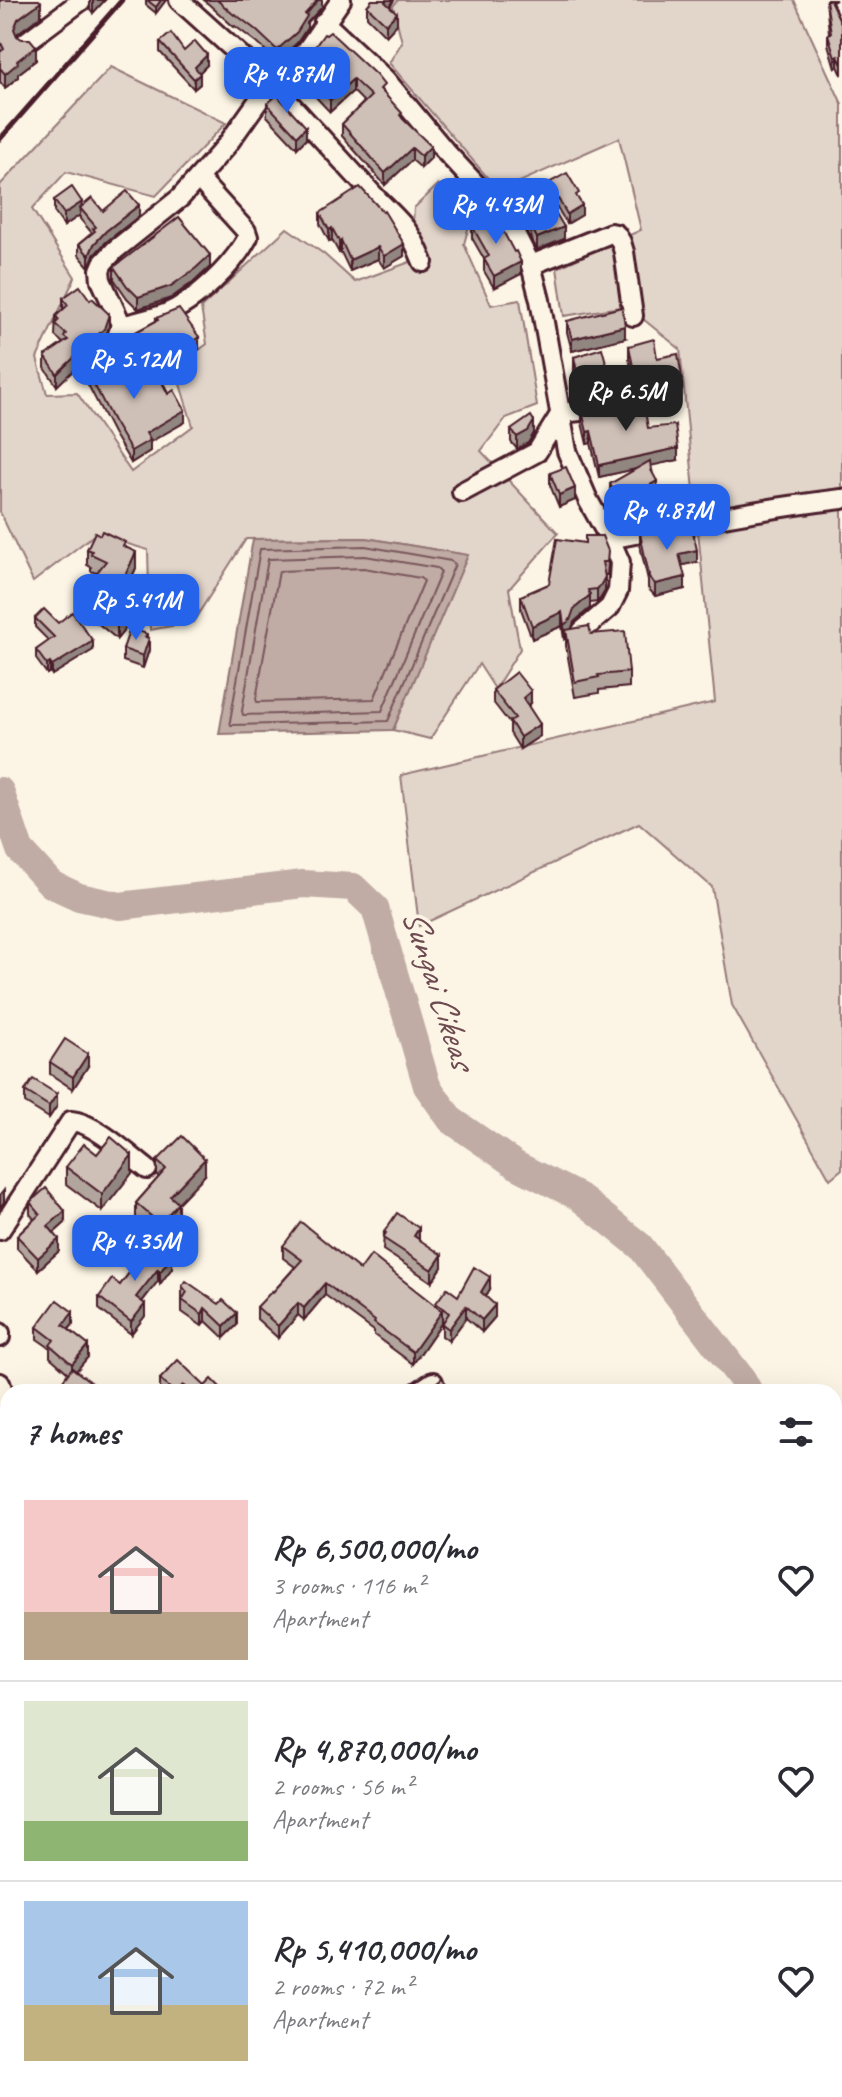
<!DOCTYPE html>
<meta charset="utf-8">
<style>
:root{--surface:#fff;--page:#f2f2f3;--text:#2b2b33;--muted:#7c7c81;--line:#e1e1e2;--accent:#2563eb}
body{margin:0;font-family:Caveat,sans-serif;background:var(--page);color:var(--text);height:100vh;display:flex;flex-direction:column;font-size:30px;white-space:nowrap}
*{box-sizing:border-box;margin:0}
p{font-size:26px;color:var(--muted)}
.icon{flex:none;width:44px;height:44px;fill:none;stroke:currentColor;stroke-width:2;stroke-linecap:round;stroke-linejoin:round}
.map{position:relative;flex:1;overflow:hidden}
.details{position:absolute;left:0px;top:1384px;width:842px;height:714px;display:flex;flex-direction:column;background:var(--surface);border-radius:24px 24px 0 0;box-shadow:0 8px 32px #0002}
.details>*{flex:none}
.price{position:absolute;translate:-50% -68px;padding:0 18px;border-radius:16px;background:var(--accent);color:#fff;font-size:26px;line-height:52px;filter:drop-shadow(0 2px 4px #0008)}
.price::after{content:'';position:absolute;left:50%;top:48px;width:24px;height:18px;margin-left:-12px;background:inherit;clip-path:polygon(0 0,100% 0,50% 100%)}
.price.selected{background:#222;color:#fff}
ul{padding:0;list-style:none}
li{display:flex;align-items:center;gap:24px;height:200px;padding:0 24px}
li+li{border-top:2px solid var(--line)}
li span{display:grid;place-items:center;flex:none;width:224px;height:160px;border-radius:0px;color:#555}
li>.icon{margin-inline-start:auto}
span .icon{width:96px;height:96px;fill:#fffc;stroke-width:1}
li b{font-size:34px}
h2{display:flex;justify-content:space-between;align-items:center;height:96px;padding:0 24px;font-size:34px}
.map>svg:first-child{display:block}
.green{fill:#e2d5ca;stroke:#967a7a;stroke-width:2}
.water{fill:#c0aca5;stroke:#917474;stroke-width:2}
.lines{fill:none;stroke-linecap:round;stroke-linejoin:round}
.shore{stroke:#79575c;stroke-width:2}
.river{stroke:#c0aca5;stroke-width:28}
.minor-casing{stroke:#4a1f2b;stroke-width:24}
.path{stroke:#4a1f2b;stroke-width:3;stroke-dasharray:8 6;stroke-linecap:butt}
.minor{stroke:#fcf5e5;stroke-width:18}
.rail{stroke:#4a1f2b;stroke-width:5}
.wall{fill:#b2a59d;stroke:#4a1f2b;stroke-width:2}
.shaded-wall{fill:#918680;stroke:#4a1f2b;stroke-width:2}
.building{fill:#cfc0b7;stroke:#4a1f2b;stroke-width:2}
.labels{text-anchor:middle;dominant-baseline:central;stroke-width:7;stroke-linejoin:round;paint-order:stroke}
.water-label{font-size:36px;font-style:italic;fill:#6d4950;stroke:#fcf5e5}
</style>
<div class="map">
<svg width="842" height="2097" viewBox="0 0 842 2097">
<rect width="100%" height="100%" fill="#fcf5e5"/>
<filter id="ink" filterUnits="userSpaceOnUse"><feTurbulence type="fractalNoise" baseFrequency=".0125" numOctaves="2"/><feDisplacementMap in="SourceGraphic" scale="16" xChannelSelector="R" yChannelSelector="G"/><feConvolveMatrix kernelMatrix="1 2 1 2 8 2 1 2 1" color-interpolation-filters="sRGB"/></filter>
<g filter="url(#ink)">
<!-- green -->
<g class="green">
<polygon points="398,0 794,0 842,104 842,1169 830,1179 732,1005 712,887 639,823 419,926 401,775 715,702 680,349 627,306 564,316 557,268 641,230 619,138 499,191 389,63 402,42 393,6"/>
<polygon points="111,67 226,123 156,196 66,172 32,209 75,277 37,358 47,394 77,393 131,472 193,426 175,368 207,344 201,308 287,228 324,254 355,282 410,262 414,208 438,185 471,218 464,244 491,305 520,300 537,406 506,418 481,451 558,533 509,589 520,649 495,689 479,664 430,739 393,730 467,555 366,538 246,539 193,622 150,630 148,550 95,534 33,582 0,512 0,185"/>
<polygon points="322,2090 398,2090 394,2097 318,2097"/>
<polygon points="517,2090 775,2090 783,2091 780,2097 528,2097"/>
</g>
<!-- water -->
<g class="water">
<polygon points="366,538 468,555 393,730 219,734 253,539"/>
<polygon points="398,2090 517,2090 528,2097 394,2097"/>
</g>
<g class="lines">
<!-- shore -->
<g class="shore">
<polygon points="365,546 451,561 455,564 388,721 231,725 230,721 260,549"/>
<polygon points="365,556 437,568 441,572 382,711 243,715 242,711 268,559"/>
<polygon points="364,568 420,578 424,581 374,699 257,702 256,699 279,571"/>
</g>
<!-- river -->
<g class="river">
<polyline points="0,791 20,850 51,884 79,897 120,906 303,884 353,887 375,908 427,1086 451,1120 516,1165 579,1197 640,1246 742,1379 749,1392"/>
<polyline points="834,1516 842,1525"/>
</g>
<!-- minor casing -->
<g class="minor-casing">
<g id="minor">
<path d="M179 0 271 83 379 201C402 223 411 231 423 262"/>
<polyline points="324,22 385,79 445,151 507,218 531,265 540,300 567,451 588,500 610,539 620,562 618,591 610,607 582,631"/>
<polyline points="26,42 82,0"/>
<polyline points="531,265 611,233 616,234 621,242 624,252 633,316"/>
<path d="M122 326C136 322 151 319 165 314 195 302 233 266 248 237L246 231 198 178"/>
<path d="M128 388C119 365 108 349 122 326L101 280 100 270 103 263 115 250 180 198 227 145 271 83 306 51 341 0"/>
<polyline points="462,492 537,452 561,413 599,409 656,397"/>
<path d="M610 539C687 523 764 508 842 499"/>
<path d="M0 1230 71 1121C93 1122 129 1155 147 1169"/>
<polyline points="0,1333 0,1337"/>
<polyline points="0,1383 8,1406"/>
<polyline points="418,1392 433,1382"/>
<polyline points="0,1510 8,1518"/>
<polyline points="0,1790 8,1786"/>
<polyline points="834,1804 842,1810"/>
<polyline points="834,2086 842,2089"/>
<polyline points="115,2090 121,2097"/>
<polyline points="24,2097 30,2090"/>
</g>
</g>
<!-- path -->
<polyline class="path" points="318,2097 322,2090"/>
<!-- minor -->
<use href="#minor" class="minor"/>
<!-- rail -->
<polyline class="rail" points="0,139 122,0"/>
</g>
<!-- wall -->
<g class="wall">
<polygon points="0,0 41,16 18,33 17,36 36,60 18,74 18,77 5,88 0,82"/>
<polygon points="90,0 105,0 93,13 90,9"/>
<polygon points="146,0 166,0 156,13 146,5"/>
<polygon points="204,0 322,0 322,7 307,23 307,28 297,43 277,61 256,42 235,26 234,27"/>
<polygon points="372,0 394,0 390,7 397,24 386,36 367,17 367,6"/>
<polygon points="826,0 836,0 832,2 842,25 842,75 838,66 835,68 828,44 828,34 829,33"/>
<polygon points="160,42 184,51 207,65 199,73 200,84 194,89 160,52"/>
<polygon points="314,48 384,93 431,158 421,168 412,160 385,185 342,136 342,124 364,102 353,91 330,112 296,76 296,64"/>
<polygon points="267,104 306,139 297,148 267,116"/>
<polygon points="549,183 579,200 582,215 567,224 549,194"/>
<polygon points="54,200 103,211 139,216 106,242 94,255 89,267 79,255 79,244 92,233 80,219 80,215 64,226 54,212"/>
<polygon points="320,213 404,256 384,268 378,259 350,271 341,252 339,253 332,240 329,241 320,224"/>
<polygon points="472,226 514,252 521,274 494,288 484,271 484,259 472,238"/>
<polygon points="531,226 564,239 537,250 531,238"/>
<polygon points="114,267 210,267 196,280 171,298 138,309 127,298 114,279"/>
<polygon points="63,298 109,326 104,341 57,386 45,368 45,356 63,343 55,336 56,316 63,309"/>
<polygon points="156,318 199,349 174,366 158,374 185,422 150,442 150,451 131,463 113,433 83,375 83,363 117,381 121,386 127,388 133,387 148,372 134,344 134,333 156,321"/>
<polygon points="567,321 625,338 572,351 567,332"/>
<polygon points="629,346 657,358 682,378 682,390 667,393 663,387 654,385 635,389 629,358"/>
<polygon points="574,357 610,377 610,394 579,399 574,375"/>
<polygon points="582,411 648,428 678,460 651,465 657,493 620,514 610,496 610,484 638,468 599,477 591,443 587,444 582,423"/>
<polygon points="511,430 534,433 528,443 517,449 511,442"/>
<polygon points="550,473 575,500 559,507 550,485"/>
<polygon points="640,534 697,562 682,565 685,589 655,596 648,588 648,580 640,546"/>
<polygon points="602,536 608,564 607,575 604,575 605,591 600,599 597,602 590,603 590,608 574,622 572,629 591,634 629,672 629,687 599,690 599,693 575,697 566,646 566,637 564,639 562,626 532,639 521,609 521,596 549,584 585,543"/>
<polygon points="125,547 136,568 128,586 139,612 117,639 84,612 84,589 96,573 91,571 91,567 87,565 87,549"/>
<polygon points="35,618 58,623 93,650 52,675 50,672 47,674 36,659 36,650 49,641 35,627"/>
<polygon points="147,638 149,650 143,668 123,661 123,649"/>
<polygon points="493,690 531,703 528,706 540,736 520,749 510,733 510,724 493,702"/>
<polygon points="50,1062 88,1066 73,1089 50,1074"/>
<polygon points="25,1091 57,1106 49,1118 25,1103"/>
<polygon points="97,1154 132,1173 102,1211 66,1184 66,1167"/>
<polygon points="157,1161 205,1175 178,1203 178,1218 160,1239 136,1218 136,1203 159,1177 157,1176"/>
<polygon points="30,1202 65,1223 54,1233 59,1251 38,1270 17,1248 17,1236 34,1219 30,1214"/>
<polygon points="384,1232 419,1240 442,1267 432,1282 383,1250"/>
<polygon points="153,1241 172,1268 160,1284 158,1281 142,1302 145,1316 131,1334 99,1309 99,1297 120,1285"/>
<polygon points="283,1246 360,1270 436,1306 436,1303 458,1296 490,1289 486,1297 495,1317 482,1332 466,1318 449,1341 442,1336 442,1324 444,1321 442,1320 442,1322 413,1364 374,1335 374,1331 325,1295 304,1320 298,1315 278,1338 257,1319 257,1307 273,1292 295,1267 283,1258"/>
<polygon points="182,1286 219,1304 237,1325 224,1338 205,1320 202,1326 182,1312"/>
<polygon points="73,1324 69,1330 88,1357 76,1371 99,1392 59,1392 59,1386 68,1373 50,1357 50,1348 37,1339 37,1327"/>
<polygon points="160,1379 205,1386 225,1392 161,1392 160,1391"/>
<polygon points="5,1660 2,1705 0,1703 0,1666"/>
<polygon points="8,1731 8,1758 0,1750 0,1738"/>
<polygon points="842,1759 842,1796 836,1792 834,1793 834,1767"/>
<polygon points="834,1807 842,1812 842,1846 834,1840"/>
<polygon points="842,1857 842,1886 834,1879 834,1866"/>
<polygon points="8,1936 8,1973 0,1969 0,1953"/>
<polygon points="8,2000 8,2059 0,2054 0,2012"/>
<polygon points="834,2016 842,2021 842,2077 834,2074"/>
<polygon points="8,2069 8,2090 15,2090 12,2097 2,2087 2,2075"/>
</g>
<!-- shaded-wall -->
<g class="shaded-wall">
<polygon points="94,0 105,0 93,13 93,1"/>
<polygon points="161,0 166,0 156,13 156,7"/>
<polygon points="318,0 322,0 322,7 307,23 307,28 297,43 277,61 277,50"/>
<polygon points="387,0 394,0 385,14 385,2"/>
<polygon points="41,2 41,16 18,33 14,43 14,29 18,19"/>
<polygon points="397,13 397,24 386,36 386,24"/>
<polygon points="36,46 36,60 18,74 18,77 5,88 5,74 17,61"/>
<polygon points="207,55 207,65 195,77 195,67"/>
<polygon points="838,56 838,66 835,68 835,57"/>
<polygon points="200,74 200,84 194,89 194,79"/>
<polygon points="353,79 353,91 330,112 330,100"/>
<polygon points="306,127 306,139 297,148 297,136"/>
<polygon points="431,146 431,158 421,168 421,156"/>
<polygon points="412,148 412,160 385,185 385,173"/>
<polygon points="82,202 80,215 64,226 64,214"/>
<polygon points="139,205 139,216 106,242 94,255 89,267 89,256 94,244 106,231"/>
<polygon points="582,205 582,215 567,224 567,214"/>
<polygon points="564,227 564,239 537,250 537,238"/>
<polygon points="332,228 332,240 329,241 329,230"/>
<polygon points="341,240 341,252 339,253 339,241"/>
<polygon points="404,244 404,256 384,268 384,256"/>
<polygon points="378,247 378,259 350,271 350,260"/>
<polygon points="210,255 210,267 196,280 171,298 138,309 138,297"/>
<polygon points="521,262 521,274 494,288 494,276"/>
<polygon points="109,314 109,326 104,341 57,386 57,374"/>
<polygon points="625,326 625,338 572,351 572,339"/>
<polygon points="199,337 199,349 174,366 151,378 151,366"/>
<polygon points="654,373 654,385 635,389 635,377"/>
<polygon points="185,410 185,422 150,442 150,451 131,463 131,451 146,433"/>
<polygon points="534,421 534,433 528,443 517,449 517,437"/>
<polygon points="591,431 591,443 587,444 587,432"/>
<polygon points="678,448 678,460 599,477 599,465"/>
<polygon points="657,481 657,493 620,514 620,502"/>
<polygon points="575,488 575,500 559,507 559,495"/>
<polygon points="697,550 697,562 679,566 679,554"/>
<polygon points="136,552 136,568 122,598 122,582"/>
<polygon points="605,577 605,591 600,599 597,602 597,589"/>
<polygon points="685,577 685,589 655,596 655,584"/>
<polygon points="590,595 590,608 574,622 570,633 566,630 566,637 564,639 564,625 574,609"/>
<polygon points="139,596 139,612 117,639 117,622"/>
<polygon points="562,612 562,626 532,639 532,626"/>
<polygon points="147,634 147,645 149,638 149,650 143,668 143,656"/>
<polygon points="93,641 93,650 52,675 52,666"/>
<polygon points="50,663 50,672 47,674 47,665"/>
<polygon points="531,691 531,703 523,710 523,698"/>
<polygon points="540,724 540,736 520,749 520,737"/>
<polygon points="88,1054 88,1066 73,1089 73,1077"/>
<polygon points="57,1094 57,1106 49,1118 49,1106"/>
<polygon points="132,1155 132,1173 102,1211 102,1194"/>
<polygon points="205,1159 205,1175 170,1211 170,1196"/>
<polygon points="4,1190 4,1202 0,1207 0,1195"/>
<polygon points="178,1203 178,1218 160,1239 160,1224"/>
<polygon points="65,1211 65,1223 48,1238 48,1226"/>
<polygon points="419,1228 419,1240 414,1236"/>
<polygon points="59,1239 59,1251 38,1270 38,1258"/>
<polygon points="442,1255 442,1267 432,1282 432,1270"/>
<polygon points="172,1256 172,1268 160,1284 160,1272"/>
<polygon points="158,1269 158,1281 136,1309 136,1297"/>
<polygon points="490,1277 490,1289 481,1304 481,1292"/>
<polygon points="325,1283 325,1295 304,1320 304,1308"/>
<polygon points="298,1303 298,1315 278,1338 278,1326"/>
<polygon points="145,1304 145,1316 131,1334 131,1322"/>
<polygon points="495,1305 495,1317 482,1332 482,1320"/>
<polygon points="466,1306 466,1318 449,1341 449,1329"/>
<polygon points="205,1308 205,1320 202,1326 202,1314"/>
<polygon points="442,1311 442,1322 413,1364 413,1352"/>
<polygon points="73,1312 73,1324 63,1337 63,1325"/>
<polygon points="237,1313 237,1325 224,1338 224,1326"/>
<polygon points="88,1345 88,1357 72,1376 72,1364"/>
<polygon points="7,1537 7,1549 0,1557 0,1545"/>
<polygon points="8,1686 8,1698 2,1705 2,1693"/>
<polygon points="842,1930 842,1942 834,1951 834,1939"/>
<polygon points="842,1990 842,2002 834,2015 834,2003"/>
</g>
<!-- building -->
<g class="building">
<polygon points="0,0 39,0 41,2 18,19 14,29 17,36 22,39 30,39 36,46 17,61 18,63 5,74 0,68 0,52 4,49 0,41"/>
<polygon points="147,0 161,0 156,7"/>
<polygon points="217,0 318,0 305,14 307,16 297,32 277,50 256,30 235,14 234,15"/>
<polygon points="372,0 387,0 385,2 397,13 386,24 367,6"/>
<polygon points="826,0 830,0 842,25 842,65 838,56 835,57 828,34 831,33"/>
<polygon points="330,32 376,75 384,85 380,89 402,113 400,115 403,119 431,146 421,156 412,148 385,173 342,124 371,96 353,79 330,100 296,64 314,48 324,34 326,35"/>
<polygon points="171,33 184,51 195,41 207,55 195,67 200,74 194,79 160,42"/>
<polygon points="277,95 306,127 297,136 267,104"/>
<polygon points="567,173 579,193 576,195 582,205 567,214 549,183"/>
<polygon points="72,187 82,202 64,214 54,200"/>
<polygon points="360,187 383,212 384,211 404,244 384,256 378,247 350,260 341,240 339,241 332,228 329,230 320,213"/>
<polygon points="127,191 139,205 106,231 94,244 89,256 79,244 95,231 93,229 96,227 80,208 92,198 103,211"/>
<polygon points="555,212 564,227 537,238 531,226"/>
<polygon points="494,214 514,252 516,251 521,262 494,276 484,259 489,256 472,226"/>
<polygon points="179,217 210,255 196,268 171,286 138,297 127,286 114,267"/>
<polygon points="80,286 90,300 92,298 109,314 104,329 57,374 45,356 68,340 64,337 66,334 55,324 59,320 56,316 68,305 63,298"/>
<polygon points="622,307 625,326 572,339 567,321"/>
<polygon points="179,309 199,337 174,354 151,366 134,333 158,320 156,318"/>
<polygon points="654,339 657,358 678,354 682,378 667,381 663,375 654,373 635,377 629,346"/>
<polygon points="602,348 610,377 579,381 574,357"/>
<polygon points="106,353 117,381 121,386 127,388 133,387 138,383 140,377 155,368 168,394 174,390 185,410 146,433 150,440 131,451 113,421 83,363"/>
<polygon points="643,400 648,428 675,425 678,448 599,465 591,431 587,432 582,411"/>
<polygon points="531,416 534,421 528,431 517,437 511,430"/>
<polygon points="650,461 651,470 657,481 620,502 610,484"/>
<polygon points="566,467 575,488 559,495 550,473"/>
<polygon points="691,523 697,550 679,554 685,577 655,584 648,576 649,575 640,534"/>
<polygon points="102,531 125,542 123,546 136,552 122,582 139,596 117,622 84,596 88,592 84,589 106,561 91,554 92,551 87,549 95,532 100,535"/>
<polygon points="585,536 602,536 608,551 607,562 602,562 605,577 600,586 597,589 588,590 590,595 574,609 570,620 564,625 562,612 532,626 521,596 549,584 557,539 585,543"/>
<polygon points="44,609 58,623 72,612 93,641 52,666 50,663 47,665 36,650 54,637 35,618"/>
<polygon points="589,626 591,634 625,631 629,672 598,675 599,677 575,682 566,630"/>
<polygon points="130,628 147,634 145,637 149,638 143,656 123,649"/>
<polygon points="516,672 531,691 523,698 540,724 520,737 510,721 515,718 493,690"/>
<polygon points="65,1039 88,1054 73,1077 50,1062"/>
<polygon points="33,1079 57,1094 49,1106 25,1091"/>
<polygon points="182,1136 205,1159 170,1196 178,1203 160,1224 136,1203 166,1169 157,1161"/>
<polygon points="111,1137 132,1155 102,1194 66,1167 84,1144 97,1154"/>
<polygon points="46,1188 65,1211 48,1226 59,1239 38,1258 17,1236 40,1214 30,1202"/>
<polygon points="397,1213 419,1228 414,1236 442,1255 432,1270 383,1238 386,1233 384,1232"/>
<polygon points="301,1222 360,1270 371,1255 442,1311 413,1352 374,1323 375,1321 325,1283 304,1308 298,1303 278,1326 257,1307 272,1291 273,1292 302,1260 283,1246"/>
<polygon points="153,1241 172,1256 160,1272 158,1269 136,1297 145,1304 131,1322 99,1297 112,1279 120,1285"/>
<polygon points="474,1267 490,1277 481,1292 495,1305 482,1320 466,1306 449,1329 442,1324 449,1313 436,1303 447,1288 458,1296"/>
<polygon points="186,1281 219,1304 223,1300 237,1313 224,1326 205,1308 202,1314 182,1300 187,1292 182,1286"/>
<polygon points="57,1300 73,1312 63,1325 88,1345 72,1364 50,1345 54,1340 37,1327"/>
<polygon points="178,1360 205,1386 212,1379 225,1392 189,1392 183,1385 176,1392 174,1392 160,1379"/>
<polygon points="72,1368 99,1388 96,1392 67,1392 59,1386"/>
<polygon points="442,1378 453,1392 425,1392"/>
<polygon points="0,1531 7,1537 0,1545"/>
<polygon points="5,1660 8,1663 8,1686 2,1693 0,1691 0,1666"/>
<polygon points="8,1731 8,1746 0,1738"/>
<polygon points="841,1758 842,1759 842,1784 836,1780 834,1781 834,1767"/>
<polygon points="834,1807 842,1812 842,1834 834,1828"/>
<polygon points="842,1857 842,1874 834,1867"/>
<polygon points="842,1898 842,1930 834,1939 834,1907"/>
<polygon points="8,1936 8,1961 0,1957 0,1953"/>
<polygon points="834,1961 842,1966 842,1990 834,2003"/>
<polygon points="8,2000 8,2047 0,2042 0,2012"/>
<polygon points="834,2016 842,2021 842,2059 834,2057"/>
<polygon points="8,2069 8,2081 2,2075"/>
<polygon points="789,2090 806,2090 812,2097 782,2097"/>
</g>
</g>
<g class="labels">
<!-- water labels -->
<g class="water-label">
<text transform="translate(439 988) rotate(72)">Sungai Cikeas</text>
</g>
</g>
</svg>
<b class="price" style="left:287px;top:115px">Rp 4.87M</b>
<b class="price" style="left:496px;top:246px">Rp 4.43M</b>
<b class="price" style="left:134px;top:401px">Rp 5.12M</b>
<b class="price selected" style="left:626px;top:433px">Rp 6.5M</b>
<b class="price" style="left:667px;top:552px">Rp 4.87M</b>
<b class="price" style="left:136px;top:642px">Rp 5.41M</b>
<b class="price" style="left:135px;top:1283px">Rp 4.35M</b>
<section class="details">
<h2>7 homes<svg class="icon" aria-label="filters" viewBox="0 0 24 24"><path d="M4 7h16M4 17h16"/><circle cx="9" cy="7" r="2"/><circle cx="15" cy="17" r="2"/></svg></h2>
<ul>
<li><span style="background:linear-gradient(#f6c9c9 70%,#b9a48a 0)"><svg class="icon" aria-label="home" viewBox="0 0 24 24"><path d="M3 11l9-7 9 7M6 9v11h12V9"/></svg></span><div><b>Rp 6,500,000/mo</b><p>3 rooms · 116 m²</p><p>Apartment</p></div><svg class="icon" aria-label="heart" viewBox="0 0 24 24"><path d="M12 20l-8-8c-3-5 5-10 8-4 3-6 11-1 8 4z"/></svg></li>
<li><span style="background:linear-gradient(#dfe7d0 75%,#8fb573 0)"><svg class="icon" aria-label="home" viewBox="0 0 24 24"><path d="M3 11l9-7 9 7M6 9v11h12V9"/></svg></span><div><b>Rp 4,870,000/mo</b><p>2 rooms · 56 m²</p><p>Apartment</p></div><svg class="icon" aria-label="heart" viewBox="0 0 24 24"><path d="M12 20l-8-8c-3-5 5-10 8-4 3-6 11-1 8 4z"/></svg></li>
<li><span style="background:linear-gradient(#a9c7e8 65%,#c2b280 0)"><svg class="icon" aria-label="home" viewBox="0 0 24 24"><path d="M3 11l9-7 9 7M6 9v11h12V9"/></svg></span><div><b>Rp 5,410,000/mo</b><p>2 rooms · 72 m²</p><p>Apartment</p></div><svg class="icon" aria-label="heart" viewBox="0 0 24 24"><path d="M12 20l-8-8c-3-5 5-10 8-4 3-6 11-1 8 4z"/></svg></li>
</ul>
</section>
</div>
